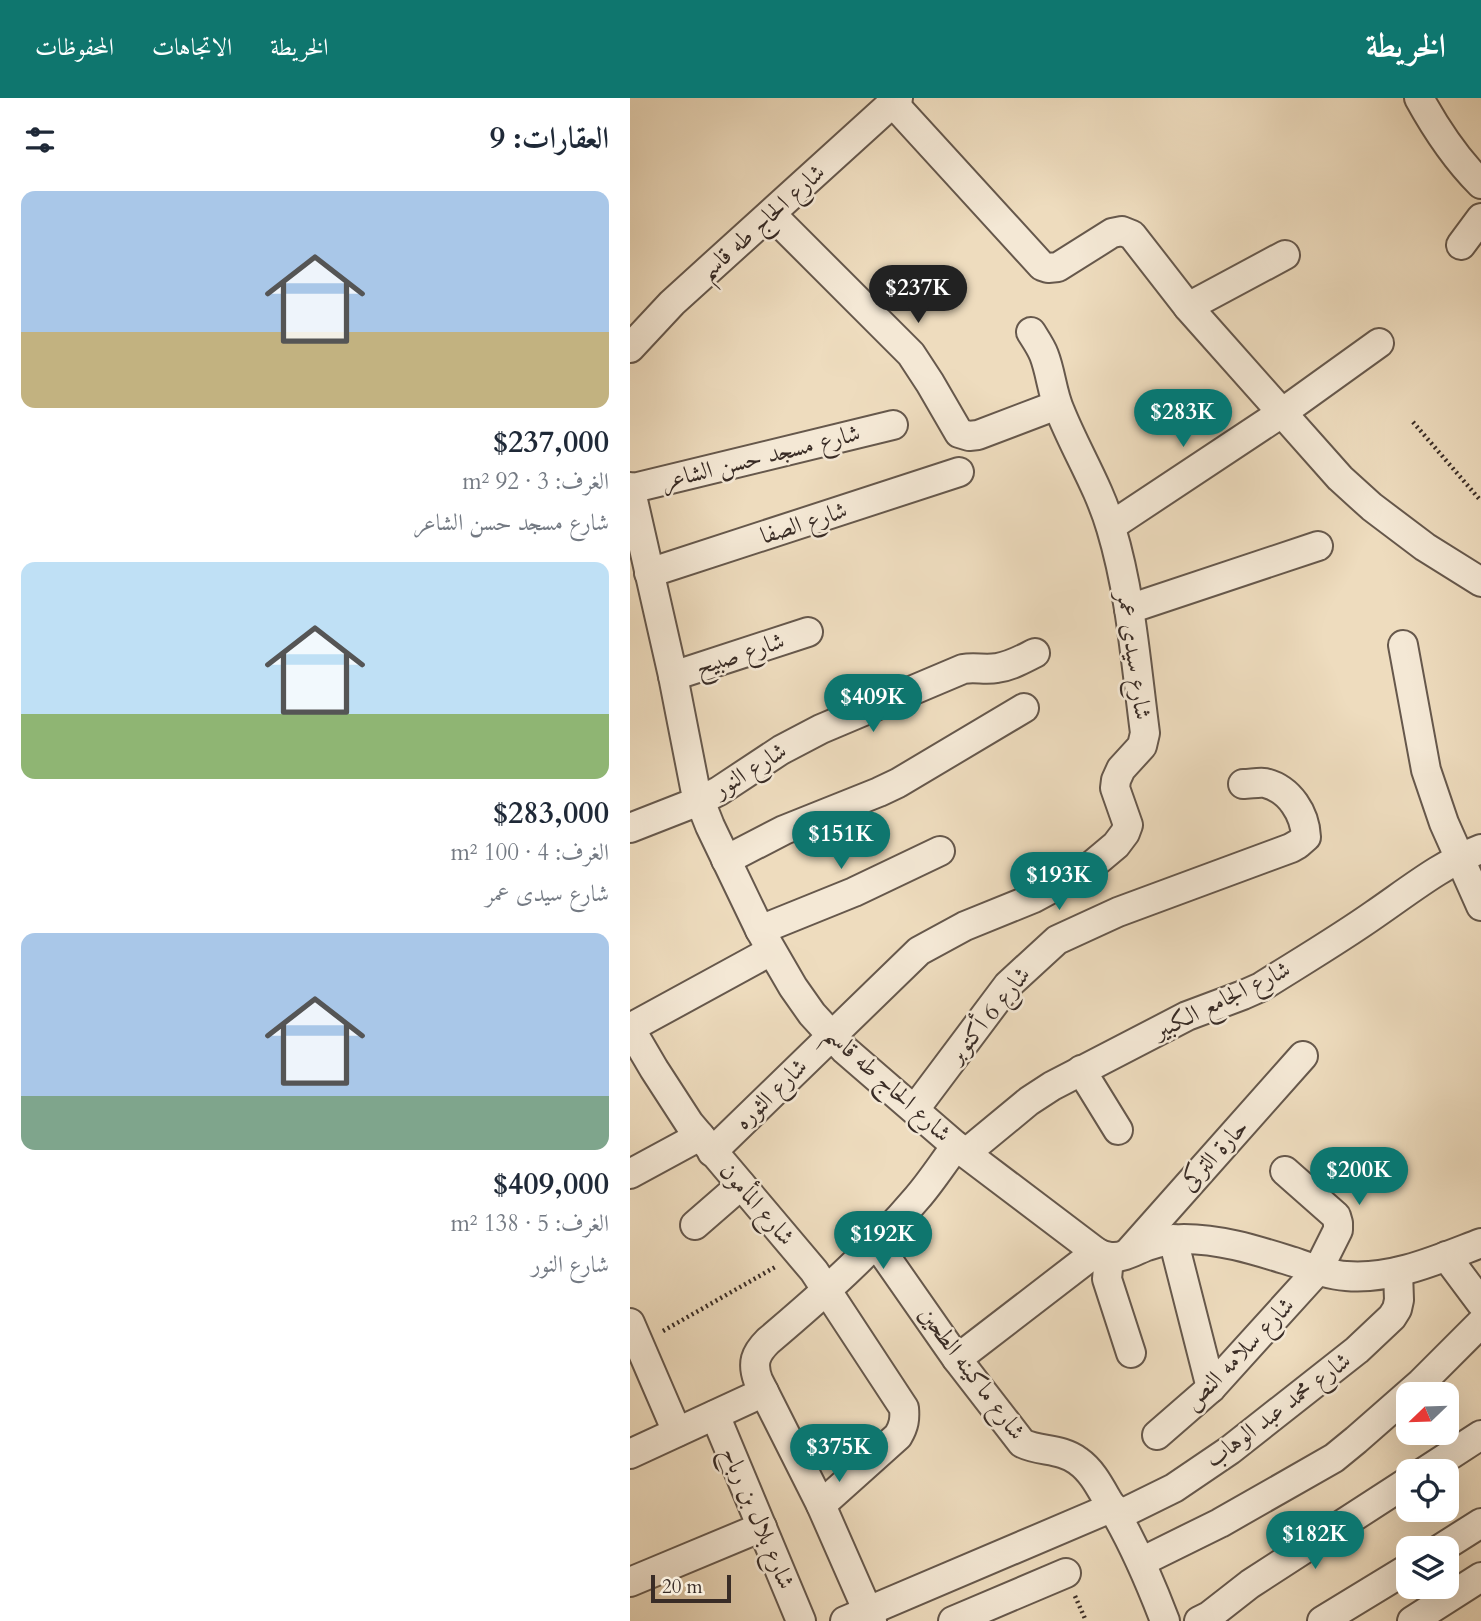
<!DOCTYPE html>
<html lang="ar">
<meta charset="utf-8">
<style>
:root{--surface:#fff;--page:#f6f6f7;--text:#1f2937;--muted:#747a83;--accent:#0f766e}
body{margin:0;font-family:Cardo,Amiri,serif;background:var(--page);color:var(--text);direction:rtl;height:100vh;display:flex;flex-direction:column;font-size:26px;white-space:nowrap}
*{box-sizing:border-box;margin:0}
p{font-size:23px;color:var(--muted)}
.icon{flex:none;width:38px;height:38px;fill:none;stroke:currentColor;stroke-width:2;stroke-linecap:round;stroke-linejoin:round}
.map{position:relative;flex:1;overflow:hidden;direction:ltr}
.side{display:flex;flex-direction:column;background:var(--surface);width:630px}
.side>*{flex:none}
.needle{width:46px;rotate:247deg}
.controls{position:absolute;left:766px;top:1284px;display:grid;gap:14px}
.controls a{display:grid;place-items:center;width:63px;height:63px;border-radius:14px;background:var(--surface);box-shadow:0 7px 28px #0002;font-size:35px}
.scale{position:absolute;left:21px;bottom:18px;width:80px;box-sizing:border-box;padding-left:7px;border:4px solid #392c26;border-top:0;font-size:19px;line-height:24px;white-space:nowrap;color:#392c26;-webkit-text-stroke:5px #f4e8d5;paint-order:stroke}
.price{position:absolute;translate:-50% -60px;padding:0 16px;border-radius:24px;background:var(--accent);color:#fff;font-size:23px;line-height:46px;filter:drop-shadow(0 2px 4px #0008)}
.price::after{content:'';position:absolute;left:50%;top:42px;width:21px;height:16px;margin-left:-10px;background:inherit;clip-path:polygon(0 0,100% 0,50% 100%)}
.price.current{background:#222;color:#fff}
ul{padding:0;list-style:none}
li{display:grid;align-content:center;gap:14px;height:371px;padding:0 21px}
li span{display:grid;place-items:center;height:217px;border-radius:14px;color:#555}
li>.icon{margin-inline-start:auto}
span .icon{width:126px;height:126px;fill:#fffc;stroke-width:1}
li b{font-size:30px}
h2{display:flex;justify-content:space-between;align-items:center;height:84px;padding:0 21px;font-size:30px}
header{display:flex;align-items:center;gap:42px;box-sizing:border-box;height:98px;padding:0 35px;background:var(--accent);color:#fff}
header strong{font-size:33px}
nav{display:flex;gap:38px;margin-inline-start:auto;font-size:24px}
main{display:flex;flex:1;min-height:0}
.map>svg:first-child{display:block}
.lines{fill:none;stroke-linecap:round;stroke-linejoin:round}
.minor-casing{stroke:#66584c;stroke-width:32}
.path{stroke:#392c26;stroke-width:4.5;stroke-dasharray:2 3.5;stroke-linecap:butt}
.minor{stroke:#f4e8d5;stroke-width:28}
.labels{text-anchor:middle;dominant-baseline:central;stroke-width:5;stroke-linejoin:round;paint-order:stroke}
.street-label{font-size:24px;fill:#392c26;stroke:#f4e8d5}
</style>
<header>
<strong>الخريطة</strong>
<nav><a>الخريطة</a><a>الاتجاهات</a><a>المحفوظات</a></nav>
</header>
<main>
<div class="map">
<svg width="851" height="1523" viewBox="0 0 851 1523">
<rect width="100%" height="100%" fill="#eedcbe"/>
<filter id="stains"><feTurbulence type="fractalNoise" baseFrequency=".00286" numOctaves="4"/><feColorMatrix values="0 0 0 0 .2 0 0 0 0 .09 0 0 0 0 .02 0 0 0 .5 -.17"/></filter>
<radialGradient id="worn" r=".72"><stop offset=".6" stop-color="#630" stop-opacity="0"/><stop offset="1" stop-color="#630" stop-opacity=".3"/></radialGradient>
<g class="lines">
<!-- minor casing -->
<g class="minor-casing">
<g id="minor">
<path d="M789 0C806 31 826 61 851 86"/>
<polyline points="263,5 412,168 418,170 428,169 482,135 492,133 502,137 558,209 710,380 742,409 795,449 851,484"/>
<polyline points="141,116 281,256 300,285 329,335 339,338 348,337 427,307"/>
<polyline points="831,147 851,120"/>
<polyline points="558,209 655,157"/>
<polyline points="0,250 42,205 268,0"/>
<path d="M0 389 43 578 65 690 80 728 130 832 163 889 182 916 215 952 326 1048 466 1154C471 1157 476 1159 482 1159 494 1160 506 1152 517 1148 529 1144 542 1141 554 1141 592 1141 628 1153 664 1164 681 1170 699 1177 716 1178 763 1182 809 1161 851 1145"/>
<polyline points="0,391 263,327"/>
<polyline points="481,428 653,314 749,245"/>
<polyline points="19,475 329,374"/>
<polyline points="499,511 688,448"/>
<polyline points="773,547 796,672 814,725 851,808"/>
<polyline points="43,578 178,534"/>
<path d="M0 730 69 703 89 693 151 652 191 631 333 571C344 569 356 572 367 570 381 568 393 561 405 555"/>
<polyline points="96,762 154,732 249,694 268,685 394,610"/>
<polyline points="130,832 224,794 310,753"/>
<path d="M0 930 24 971 59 1025 184 1173 274 1310C275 1321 274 1328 268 1338L191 1407"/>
<polyline points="0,930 141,853"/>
<polyline points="451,972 488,1032"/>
<path d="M285 1011 378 887 427 842 488 814 661 750 668 746 676 739C675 716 660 691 635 685 629 684 620 686 613 686"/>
<path d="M82 1054 289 853 335 828 404 800 430 786 461 768 486 747 495 735 498 727 485 690 486 682 491 671 512 648 515 635C506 567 501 496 481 430 469 389 446 353 430 313 422 295 421 275 414 257 411 249 406 242 401 234"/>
<path d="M336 1055 399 1003 422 988 557 918 613 897 631 889C669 865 708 842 745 816 780 792 812 766 851 751"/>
<polyline points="0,1076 70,1038"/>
<polyline points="65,1127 111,1087"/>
<polyline points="543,1141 581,1290"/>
<path d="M246 1145 327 1261 392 1345C410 1354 431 1350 448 1363 461 1372 469 1387 477 1401 501 1439 519 1481 535 1523"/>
<polyline points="498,1155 673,958"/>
<polyline points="816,1158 851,1205"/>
<polyline points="479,1159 477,1181 501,1255"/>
<polyline points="0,1225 47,1334"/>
<polyline points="327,1261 466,1154"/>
<polyline points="85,1317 171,1523"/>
<polyline points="527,1337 581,1290 688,1172 708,1132 708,1125 706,1118 655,1073"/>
<polyline points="0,1356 134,1294"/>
<polyline points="794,1374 851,1337"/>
<polyline points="487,1418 544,1390 600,1352 727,1252 762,1219 767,1211 769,1202 768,1174"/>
<polyline points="810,1451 851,1425"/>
<polyline points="511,1464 590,1425 704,1360 726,1342 791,1285 851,1225"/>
<polyline points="0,1484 132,1429"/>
<polyline points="215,1523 483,1409"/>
<path d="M242 1523 191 1407 128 1282C122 1265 125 1256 138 1243 191 1198 242 1153 287 1100 301 1084 313 1065 326 1048"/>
<polyline points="323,1523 436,1475"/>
<polyline points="569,1523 579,1518 620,1486 779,1383"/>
<polyline points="692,1523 779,1470"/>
<polyline points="782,1523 851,1479"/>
</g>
</g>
<!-- path -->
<g class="path">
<polyline points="783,324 851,403"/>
<polyline points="33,1233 147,1168"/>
<polyline points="445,1498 456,1523"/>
</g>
<!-- minor -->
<use href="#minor" class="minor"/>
</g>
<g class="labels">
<!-- street labels -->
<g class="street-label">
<text transform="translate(132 124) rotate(-42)">شارع الحاج طه قاسم</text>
<text transform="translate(131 359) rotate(-14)">شارع مسجد حسن الشاعر</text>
<text transform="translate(174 425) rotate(-18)">شارع الصفا</text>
<text transform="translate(110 556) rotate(-18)">شارع صبيح</text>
<text transform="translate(504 558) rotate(82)">شارع سيدى عمر</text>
<text transform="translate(120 672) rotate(-32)">شارع النور</text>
<text transform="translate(592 902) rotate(-26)">شارع الجامع الكبير</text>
<text transform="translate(359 917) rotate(-51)">شارع 6 أكتوبر</text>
<text transform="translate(258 986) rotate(42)">شارع الحاج طه قاسم</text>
<text transform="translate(141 996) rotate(-44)">شارع الثوره</text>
<text transform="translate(584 1057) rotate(-48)">حارة التركى</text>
<text transform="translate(127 1106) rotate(49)">شارع المأمون</text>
<text transform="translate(609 1256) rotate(-46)">شارع سلامه النص</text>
<text transform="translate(342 1275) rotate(53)">شارع ماكينه الطحين</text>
<text transform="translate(648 1312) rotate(-37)">شارع محمد عبد الوهاب</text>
<text transform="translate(128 1420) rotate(67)">شارع بلال بن رباح</text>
</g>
</g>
<rect width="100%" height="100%" filter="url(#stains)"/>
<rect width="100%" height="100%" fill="url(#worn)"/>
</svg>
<div class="controls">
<a><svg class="needle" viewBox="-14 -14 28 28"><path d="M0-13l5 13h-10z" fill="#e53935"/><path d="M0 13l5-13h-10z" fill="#747a83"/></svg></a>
<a><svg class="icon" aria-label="locate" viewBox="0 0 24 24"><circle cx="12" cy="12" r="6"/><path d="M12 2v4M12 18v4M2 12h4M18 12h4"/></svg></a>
<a><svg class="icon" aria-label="layers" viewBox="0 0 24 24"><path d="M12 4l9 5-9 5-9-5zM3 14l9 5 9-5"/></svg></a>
</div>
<div class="scale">20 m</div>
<b class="price current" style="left:288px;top:227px">$237K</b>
<b class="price" style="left:553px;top:351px">$283K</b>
<b class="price" style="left:243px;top:636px">$409K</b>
<b class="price" style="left:211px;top:773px">$151K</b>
<b class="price" style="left:429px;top:814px">$193K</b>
<b class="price" style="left:729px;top:1109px">$200K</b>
<b class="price" style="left:253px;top:1173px">$192K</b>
<b class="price" style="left:209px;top:1386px">$375K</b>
<b class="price" style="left:685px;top:1473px">$182K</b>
</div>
<section class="side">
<h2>العقارات: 9<svg class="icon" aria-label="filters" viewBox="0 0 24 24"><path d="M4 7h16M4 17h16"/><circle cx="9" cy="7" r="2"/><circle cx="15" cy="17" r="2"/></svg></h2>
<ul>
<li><span style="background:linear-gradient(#a9c7e8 65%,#c2b280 0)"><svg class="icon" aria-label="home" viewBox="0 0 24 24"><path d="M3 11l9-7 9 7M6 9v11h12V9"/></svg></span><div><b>$237,000</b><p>الغرف: 3 · 92 m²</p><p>شارع مسجد حسن الشاعر</p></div></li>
<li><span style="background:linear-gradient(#bfe0f5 70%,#8fb573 0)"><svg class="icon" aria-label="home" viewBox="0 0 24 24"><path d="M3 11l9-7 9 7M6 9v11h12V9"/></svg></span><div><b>$283,000</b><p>الغرف: 4 · 100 m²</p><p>شارع سيدى عمر</p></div></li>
<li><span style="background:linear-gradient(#a9c7e8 75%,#7fa58c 0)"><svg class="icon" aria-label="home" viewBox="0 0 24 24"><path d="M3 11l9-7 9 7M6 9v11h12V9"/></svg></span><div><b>$409,000</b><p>الغرف: 5 · 138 m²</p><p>شارع النور</p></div></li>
</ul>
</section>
</main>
